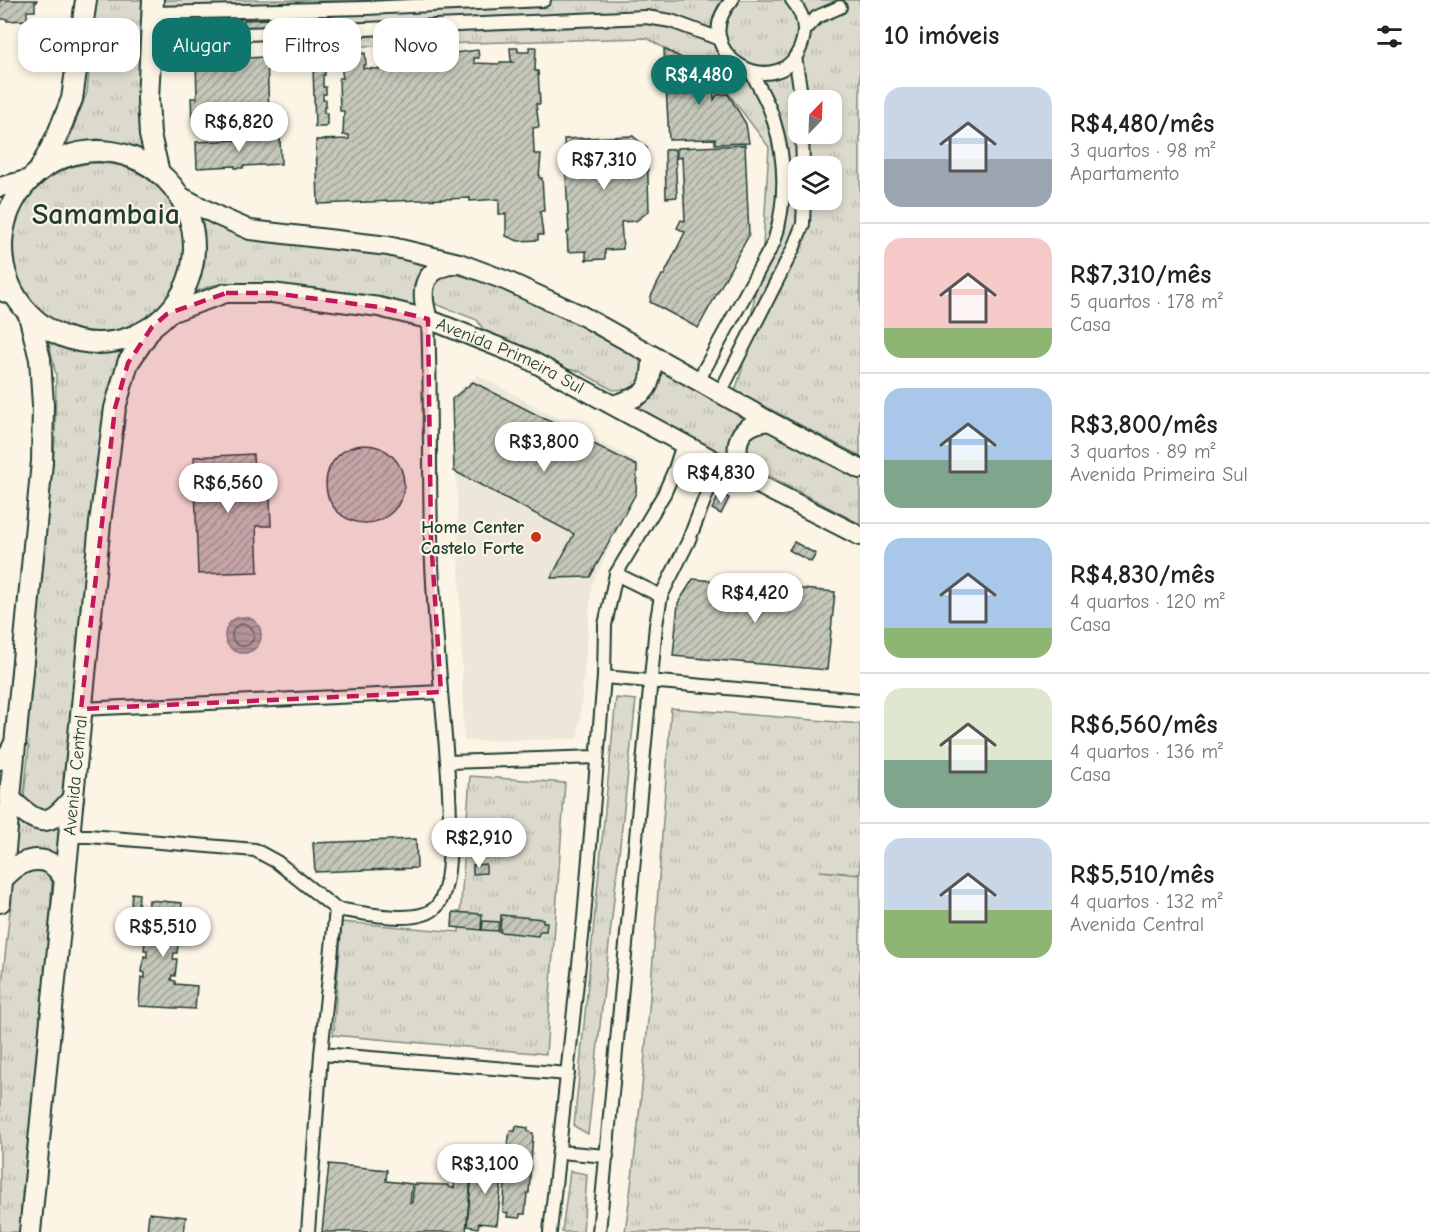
<!DOCTYPE html>
<html lang="pt">
<meta charset="utf-8">
<style>
:root{--surface:#fff;--page:#f6f6f6;--text:#222;--muted:#767676;--line:#e0e0e0;--accent:#0f766e}
body{margin:0;font-family:"Comic Neue",sans-serif;background:var(--page);color:var(--text);height:100vh;display:flex;flex-direction:column;font-size:22px;white-space:nowrap}
*{box-sizing:border-box;margin:0}
p{font-size:20px;color:var(--muted)}
.icon{flex:none;width:33px;height:33px;fill:none;stroke:currentColor;stroke-width:2;stroke-linecap:round;stroke-linejoin:round}
.map{position:relative;flex:1;overflow:hidden}
.sheet{display:flex;flex-direction:column;background:var(--surface);width:570px}
.sheet>*{flex:none}
.guide{position:absolute;left:18px;top:18px;width:570px;height:54px;display:flex;gap:12px}
.needle{width:39px;rotate:23deg}
.fabs{position:absolute;left:788px;top:90px;display:grid;gap:12px}
.fabs a{display:grid;place-items:center;width:54px;height:54px;border-radius:12px;background:var(--surface);box-shadow:0 3px 9px #0003;font-size:30px}
.price{position:absolute;translate:-50% -51px;padding:0 14px;border-radius:21px;background:#fff;color:#222;font-size:20px;line-height:39px;filter:drop-shadow(0 2px 3px #0008)}
.price::after{content:'';position:absolute;left:50%;top:36px;width:18px;height:14px;margin-left:-9px;background:inherit;clip-path:polygon(0 0,100% 0,50% 100%)}
.price.active{background:var(--accent);color:#fff}
ul{padding:0;list-style:none}
li{display:flex;align-items:center;gap:18px;height:150px;padding:0 24px}
li+li{border-top:2px solid var(--line)}
li span{display:grid;place-items:center;flex:none;width:168px;height:120px;border-radius:18px;color:#555}
li>.icon{margin-inline-start:auto}
span .icon{width:72px;height:72px;fill:#fffc;stroke-width:1}
li b{font-size:26px}
h2{display:flex;justify-content:space-between;align-items:center;height:72px;padding:0 24px;font-size:26px}
.tag{padding:0 21px;border-radius:18px;background:var(--surface);box-shadow:0 3px 9px #0003;font-size:21px;line-height:54px}
.tag.active{background:var(--accent);color:#fff}
main{display:flex;flex:1;min-height:0}
.map>svg:first-child{display:block}
.built{fill:#ece7d8}
.grass{fill:url(#grass-tufts);stroke:#7e8c80;stroke-width:1.5;fill-rule:evenodd}
.water{fill:url(#water-rules);stroke:#758479;stroke-width:1.5}
.lines{fill:none;stroke-linecap:round;stroke-linejoin:round}
.shore{stroke:#586c62;stroke-width:1.5}
.building{fill:url(#building-hatch);stroke:#1f3d34;stroke-width:1.5}
.minor-casing{stroke:#1f3d34;stroke-width:16}
.secondary-casing{stroke:#1f3d34;stroke-width:22}
.primary-casing{stroke:#1f3d34;stroke-width:24}
.minor{stroke:#fcf5e5;stroke-width:12}
.secondary{stroke:#fcf5e5;stroke-width:18}
.primary{stroke:#fcf5e5;stroke-width:20}
.marked{fill:#c2185b;fill-opacity:0.2;stroke:#c2185b;stroke-width:4.5;stroke-dasharray:12 8;stroke-linejoin:round}
.poi-dot{fill:#c8321e;stroke:#fcf5e5;stroke-width:2}
.labels{text-anchor:middle;dominant-baseline:central;stroke-width:4.5;stroke-linejoin:round;paint-order:stroke}
.street-label{font-size:18px;fill:#1f3d34;stroke:#fcf5e5}
.poi-label{font-size:18px;font-weight:bold;fill:#1f3d34;stroke:#fcf5e5;text-anchor:end}
.town-label{font-size:30px;font-weight:bold;fill:#1f3d34;stroke:#fcf5e5}
</style>
<main>
<div class="map">
<svg width="860" height="1232" viewBox="0 0 860 1232">
<defs>
<pattern id="grass-tufts" width="24" height="20" patternUnits="userSpaceOnUse" patternTransform="scale(1.5)"><rect width="24" height="20" fill="#dcdacc"/><path d="M3 7l-1-3M5 7V3M7 7l1-3M15 17l-1-3M17 17v-4M19 17l1-3" fill="none" stroke="#bcbcb0"/></pattern>
<pattern id="water-rules" width="6" height="5" patternUnits="userSpaceOnUse" patternTransform="scale(1.5)"><rect width="6" height="5" fill="#aeb3a7"/><path d="M0 2.5h6" fill="none" stroke="#8d9389"/></pattern>
<pattern id="building-hatch" width="6" height="6" patternUnits="userSpaceOnUse" patternTransform="scale(1.5)"><rect width="6" height="6" fill="#c5c7b9"/><path d="M-1 1l2-2M0 6l6-6M5 7l2-2" fill="none" stroke="#9fa397"/></pattern>
</defs>
<rect width="100%" height="100%" fill="#fcf5e5"/>
<filter id="ink" filterUnits="userSpaceOnUse"><feTurbulence type="fractalNoise" baseFrequency=".0167" numOctaves="2"/><feDisplacementMap in="SourceGraphic" scale="12" xChannelSelector="R" yChannelSelector="G"/><feConvolveMatrix kernelMatrix="1 2 1 2 8 2 1 2 1" color-interpolation-filters="sRGB"/></filter>
<g filter="url(#ink)">
<!-- built -->
<polygon class="built" points="478,375 640,463 637,489 592,585 578,739 464,741 454,394"/>
<!-- grass -->
<g class="grass">
<polygon points="96,0 150,0 148,154 124,144 97,139 66,147 87,92"/>
<path d="M159 0H860V456L735 391 742 370 763 245 769 147 719 81 647 38 292 48 288 16 157 28ZM798 100H831V134H798ZM798 166H831V200H798Z"/>
<circle cx="98" cy="249" r="86"/>
<path d="M196 215 246 236 437 262 422 308 289 288 237 283 214 285 188 294C200 265 202 246 196 215Z"/>
<polygon points="448,272 494,285 584,324 597,336 638,358 643,368 642,377 637,386 628,389 613,390 579,371 560,368 485,332 477,320 433,303 426,285"/>
<polygon points="48,339 69,349 109,350 130,344 75,742 66,755 61,801 53,812 28,809 24,795 29,747 25,742 55,441 56,375"/>
<polygon points="657,364 756,418 731,463 631,408"/>
<polygon points="756,426 779,434 860,473 860,524 756,469 744,453 745,435"/>
<polygon points="616,698 636,700 588,1134 574,1126"/>
<path d="M671 708 860 724V874L819 871 860 875V1232H625C649 1058 658 883 671 708Z"/>
<polygon points="470,776 565,783 546,1054 333,1035 342,922 459,932"/>
<polygon points="15,814 65,819 61,866 11,861"/>
<polygon points="28,866 48,872 52,883 49,932 57,947 25,1232 0,1232 0,1004 13,881"/>
<polygon points="570,1171 587,1174 583,1232 562,1232"/>
</g>
<!-- water -->
<circle class="water" cx="243" cy="635" r="18"/>
<g class="lines">
<!-- shore -->
<circle class="shore" cx="243" cy="635" r="11"/>
</g>
<!-- building -->
<g class="building">
<polygon points="0,0 37,0 37,2 35,2 35,11 27,11 27,20 7,21 7,19 0,19"/>
<polygon points="268,19 269,30 244,31 244,20"/>
<polygon points="241,20 242,30 187,33 188,21 193,21 193,22"/>
<polygon points="225,33 226,42 197,44 196,34"/>
<polygon points="529,47 536,47 535,71 538,71 540,104 536,104 539,127 533,128 534,154 541,154 539,178 542,178 544,211 540,211 543,235 538,235 538,240 518,241 506,236 506,214 499,214 499,199 470,201 470,198 318,204 316,140 349,139 349,135 343,135 344,111 340,111 339,78 343,78 339,54 347,54 347,59 358,58 358,54 365,53 366,65 363,65 363,68 376,69 402,66 402,61 398,61 397,53 421,55 421,51 454,50 454,53 478,50 479,58 474,58 474,63 500,64 500,62 513,62 511,60 510,48 518,48 518,52 529,52"/>
<polygon points="664,49 713,74 714,100 717,95 728,94 746,124 749,143 715,144 715,139 669,140"/>
<polygon points="331,50 331,62 310,63 310,51"/>
<polygon points="267,57 269,116 238,121 229,121 229,119 225,119 225,122 208,124 199,124 196,123 196,120 192,121 191,98 197,98 196,60"/>
<polygon points="313,67 325,68 325,75 323,75 323,87 326,87 326,94 323,94 323,100 326,100 326,107 324,107 324,113 327,113 327,126 324,127 315,127"/>
<polygon points="633,136 647,148 649,211 636,221 621,222 623,249 605,250 605,259 586,260 586,251 568,252 567,232 569,232 564,139"/>
<polygon points="280,138 281,164 243,166 243,168 235,168 235,166 197,168 196,142"/>
<polygon points="745,145 749,235 698,328 650,302 651,296 662,275 664,275 685,232 677,228 681,220 685,221 682,157 677,158 677,148"/>
<polygon points="675,149 677,197 666,198 665,150"/>
<polygon points="473,382 637,466 636,493 590,577 551,578 574,534 454,471 452,399"/>
<circle cx="365" cy="484" r="39"/>
<polygon points="253,454 255,499 270,499 271,526 256,526 258,572 198,574 194,457"/>
<polygon points="720,494 729,498 721,514 712,509"/>
<polygon points="794,542 816,554 811,562 789,550"/>
<polygon points="693,579 835,592 827,670 673,656 678,603"/>
<polygon points="416,839 417,868 315,872 313,843"/>
<polygon points="486,864 486,873 473,874 473,865"/>
<polygon points="132,893 139,894 138,907 131,906"/>
<polygon points="149,900 182,903 179,930 176,930 176,936 179,936 177,953 174,953 173,959 177,959 175,976 172,975 171,980 175,981 175,984 197,986 195,1009 139,1006 141,977 145,978 145,973 142,972 144,956 147,957 147,950 144,950 147,925 132,924 133,913 148,914"/>
<polygon points="453,912 482,914 481,930 452,927"/>
<polygon points="501,915 543,919 543,922 547,922 546,931 540,931 538,936 500,932"/>
<polygon points="483,921 499,922 498,931 482,930"/>
<polygon points="516,1126 528,1128 528,1132 533,1133 529,1193 527,1193 525,1214 520,1214 520,1218 507,1217 508,1213 503,1212 508,1144 510,1131 515,1131"/>
<polygon points="329,1164 387,1170 386,1181 412,1184 410,1203 412,1203 414,1184 448,1185 448,1187 454,1188 455,1177 471,1178 466,1232 322,1232"/>
<polygon points="473,1164 503,1167 497,1225 479,1223 478,1228 467,1226"/>
<polygon points="149,1213 186,1217 184,1232 147,1232"/>
</g>
<g class="lines">
<!-- minor casing -->
<g class="minor-casing">
<g id="minor">
<path d="M732 0C683 54 782 108 802 43 807 27 802 12 792 0"/>
<polyline points="153,13 366,8 544,0"/>
<polyline points="805,30 817,17 840,7"/>
<polyline points="151,38 646,17 671,21 720,39"/>
<polyline points="795,57 802,100"/>
<polyline points="802,134 803,166"/>
<path d="M698 381 774 242C787 201 786 159 773 118 768 101 758 86 751 71"/>
<polyline points="720,393 793,249 803,224 804,200"/>
<polyline points="616,574 661,596"/>
<polyline points="604,677 860,700"/>
<polyline points="81,709 441,692"/>
<polyline points="448,762 597,757"/>
<polyline points="0,763 11,742"/>
<polyline points="69,836 89,836 255,850 277,862 336,909 321,1054 308,1232"/>
<path d="M336 909C360 912 419 927 437 906 462 877 444 732 441 691 437 639 432 588 431 536 429 464 431 391 428 319"/>
<polyline points="321,1054 568,1074"/>
<polyline points="559,1152 607,1156"/>
<polyline points="550,1232 584,918 604,677 605,625 616,574 664,494 675,469 683,444"/>
<polyline points="599,1232 656,625 661,596 688,542 719,462"/>
</g>
</g>
<!-- secondary casing -->
<g class="secondary-casing">
<g id="secondary">
<polyline points="0,187 30,179"/>
<polyline points="180,196 218,216 250,230 388,246 459,263 507,281 581,315 769,421 860,469"/>
<polyline points="0,291 15,296"/>
<path id="s1" d="M167 314 226 293H272L379 307 428 319 526 358 748 479 860 536"/>
<path d="M428 319C419 289 422 268 457 264"/>
<path d="M613 405C647 395 652 391 652 355"/>
<path d="M747 478C732 452 732 425 769 421"/>
</g>
</g>
<!-- primary casing -->
<g class="primary-casing">
<g id="primary">
<polyline points="153,0 148,99 150,135 159,173"/>
<circle cx="98" cy="247" r="96"/>
<polyline points="39,171 57,136 72,99 86,0"/>
<path d="M10 799C38 825 47 830 73 798"/>
<path d="M2 880C13 867 29 855 48 862 55 865 61 873 65 879"/>
<polyline points="0,902 42,462 43,405 40,359 29,315"/>
<path id="s2" d="M30 1232 100 523 115 408 128 363 152 327"/>
</g>
</g>
<!-- minor -->
<use href="#minor" class="minor"/>
<!-- secondary -->
<use href="#secondary" class="secondary"/>
<!-- primary -->
<use href="#primary" class="primary"/>
</g>
</g>
<!-- marked area -->
<path class="marked" d="M226 293H272L379 307 428 319 431 538 441 692 81 709 115 408 128 363 152 327 167 314Z"/>
<!-- markers -->
<circle class="poi-dot" cx="536" cy="537" r="6"/>
<g class="labels">
<!-- street labels -->
<g class="street-label">
<text stroke="none"><textPath href="#s1" startOffset="357">Avenida Primeira Sul</textPath></text>
<text stroke="none"><textPath href="#s2" startOffset="459">Avenida Central</textPath></text>
</g>
<!-- poi labels -->
<g class="poi-label">
<text x="524" y="527">Home Center<tspan x="524" dy="21">Castelo Forte</tspan></text>
</g>
<!-- town labels -->
<g class="town-label">
<text x="106" y="214">Samambaia</text>
</g>
</g>
</svg>
<div class="fabs">
<a><svg class="needle" viewBox="-14 -14 28 28"><path d="M0-13l5 13h-10z" fill="#e53935"/><path d="M0 13l5-13h-10z" fill="#767676"/></svg></a>
<a><svg class="icon" aria-label="layers" viewBox="0 0 24 24"><path d="M12 4l9 5-9 5-9-5zM3 14l9 5 9-5"/></svg></a>
</div>
<b class="price active" style="left:699px;top:106px">R$4,480</b>
<b class="price" style="left:239px;top:153px">R$6,820</b>
<b class="price" style="left:604px;top:191px">R$7,310</b>
<b class="price" style="left:544px;top:473px">R$3,800</b>
<b class="price" style="left:721px;top:504px">R$4,830</b>
<b class="price" style="left:228px;top:514px">R$6,560</b>
<b class="price" style="left:755px;top:624px">R$4,420</b>
<b class="price" style="left:479px;top:869px">R$2,910</b>
<b class="price" style="left:163px;top:958px">R$5,510</b>
<b class="price" style="left:485px;top:1195px">R$3,100</b>
<div class="guide">
<a class="tag">Comprar</a>
<a class="tag active">Alugar</a>
<a class="tag">Filtros</a>
<a class="tag">Novo</a>
</div>
</div>
<section class="sheet">
<h2>10 imóveis<svg class="icon" aria-label="filters" viewBox="0 0 24 24"><path d="M4 7h16M4 17h16"/><circle cx="9" cy="7" r="2"/><circle cx="15" cy="17" r="2"/></svg></h2>
<ul>
<li><span style="background:linear-gradient(#c9d6e8 60%,#9aa5b1 0)"><svg class="icon" aria-label="home" viewBox="0 0 24 24"><path d="M3 11l9-7 9 7M6 9v11h12V9"/></svg></span><div><b>R$4,480/mês</b><p>3 quartos · 98 m²</p><p>Apartamento</p></div></li>
<li><span style="background:linear-gradient(#f6c9c9 75%,#8fb573 0)"><svg class="icon" aria-label="home" viewBox="0 0 24 24"><path d="M3 11l9-7 9 7M6 9v11h12V9"/></svg></span><div><b>R$7,310/mês</b><p>5 quartos · 178 m²</p><p>Casa</p></div></li>
<li><span style="background:linear-gradient(#a9c7e8 60%,#7fa58c 0)"><svg class="icon" aria-label="home" viewBox="0 0 24 24"><path d="M3 11l9-7 9 7M6 9v11h12V9"/></svg></span><div><b>R$3,800/mês</b><p>3 quartos · 89 m²</p><p>Avenida Primeira Sul</p></div></li>
<li><span style="background:linear-gradient(#a9c7e8 75%,#8fb573 0)"><svg class="icon" aria-label="home" viewBox="0 0 24 24"><path d="M3 11l9-7 9 7M6 9v11h12V9"/></svg></span><div><b>R$4,830/mês</b><p>4 quartos · 120 m²</p><p>Casa</p></div></li>
<li><span style="background:linear-gradient(#dfe7d0 60%,#7fa58c 0)"><svg class="icon" aria-label="home" viewBox="0 0 24 24"><path d="M3 11l9-7 9 7M6 9v11h12V9"/></svg></span><div><b>R$6,560/mês</b><p>4 quartos · 136 m²</p><p>Casa</p></div></li>
<li><span style="background:linear-gradient(#c9d6e8 60%,#8fb573 0)"><svg class="icon" aria-label="home" viewBox="0 0 24 24"><path d="M3 11l9-7 9 7M6 9v11h12V9"/></svg></span><div><b>R$5,510/mês</b><p>4 quartos · 132 m²</p><p>Avenida Central</p></div></li>
</ul>
</section>
</main>
